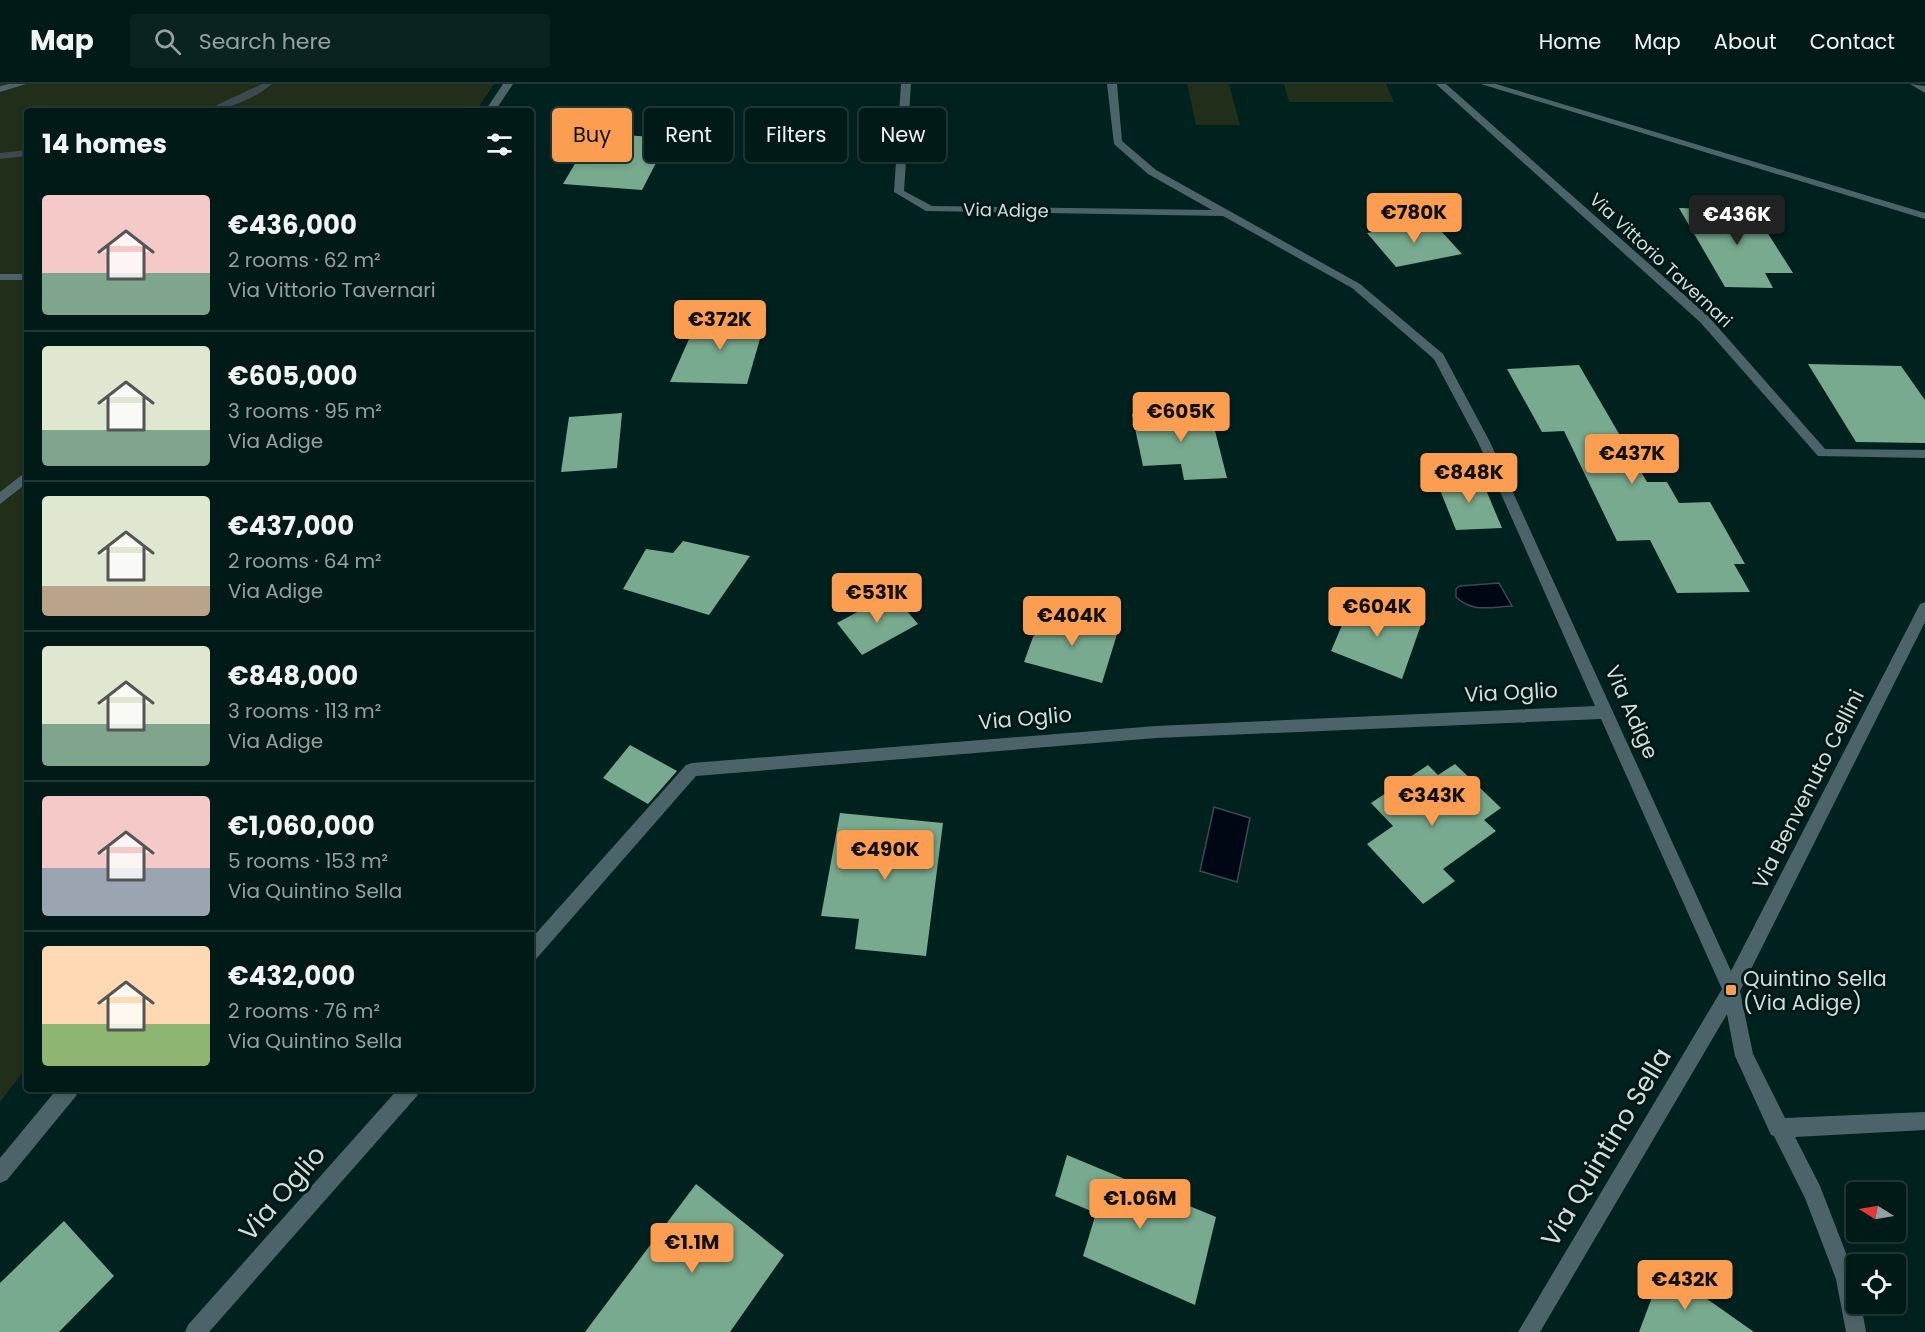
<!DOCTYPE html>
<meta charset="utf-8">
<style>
:root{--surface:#001a17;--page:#0a2320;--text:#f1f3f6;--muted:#95a1a1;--line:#223836;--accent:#fb9e51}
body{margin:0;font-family:Poppins,sans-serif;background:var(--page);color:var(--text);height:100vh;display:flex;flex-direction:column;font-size:22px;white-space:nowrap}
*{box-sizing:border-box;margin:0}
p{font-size:20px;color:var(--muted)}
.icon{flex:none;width:33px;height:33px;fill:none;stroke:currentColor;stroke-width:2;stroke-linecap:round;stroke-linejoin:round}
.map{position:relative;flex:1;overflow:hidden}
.drawer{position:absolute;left:24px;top:24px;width:510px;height:984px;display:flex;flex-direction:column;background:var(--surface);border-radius:6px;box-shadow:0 3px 9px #0003,0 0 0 2px var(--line)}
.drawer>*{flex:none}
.banner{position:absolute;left:552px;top:24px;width:570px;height:54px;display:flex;gap:12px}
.needle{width:39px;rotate:281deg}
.controls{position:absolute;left:1846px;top:1098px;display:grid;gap:12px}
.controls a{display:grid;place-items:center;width:60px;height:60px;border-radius:6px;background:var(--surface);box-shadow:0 3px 9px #0003,0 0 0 2px var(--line);font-size:30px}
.price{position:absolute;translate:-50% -51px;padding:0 14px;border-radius:6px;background:var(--accent);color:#111;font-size:20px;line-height:39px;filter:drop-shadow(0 2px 3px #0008)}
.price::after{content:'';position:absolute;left:50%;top:36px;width:18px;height:14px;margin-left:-9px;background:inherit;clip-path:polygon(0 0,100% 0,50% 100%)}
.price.active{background:#222;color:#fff}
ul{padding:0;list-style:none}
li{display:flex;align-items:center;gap:18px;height:150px;padding:0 18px}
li+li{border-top:2px solid var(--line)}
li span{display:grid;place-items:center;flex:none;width:168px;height:120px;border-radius:6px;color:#555}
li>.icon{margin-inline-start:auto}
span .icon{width:72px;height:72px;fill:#fffc;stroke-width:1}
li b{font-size:26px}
h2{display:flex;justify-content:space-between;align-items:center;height:72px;padding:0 18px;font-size:26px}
.chip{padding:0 21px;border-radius:6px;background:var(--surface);box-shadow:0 3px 9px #0003,0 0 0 2px var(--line);font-size:21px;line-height:54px}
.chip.active{background:var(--accent);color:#111}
header{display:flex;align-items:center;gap:36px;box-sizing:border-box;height:84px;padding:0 30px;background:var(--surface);border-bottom:2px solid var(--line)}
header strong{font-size:28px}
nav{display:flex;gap:33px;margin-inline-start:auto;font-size:21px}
.search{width:420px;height:54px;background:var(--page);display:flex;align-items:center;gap:15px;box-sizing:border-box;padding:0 21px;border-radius:6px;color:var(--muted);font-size:22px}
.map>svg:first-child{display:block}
.green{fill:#212e19}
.water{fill:#000714;stroke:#3d4850;stroke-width:1.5}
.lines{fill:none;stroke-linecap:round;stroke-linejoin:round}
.stream{fill:#3d4850;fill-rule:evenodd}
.building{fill:#78aa8f}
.minor{fill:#4c6469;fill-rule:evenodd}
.poi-dot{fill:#fb9e51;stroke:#001815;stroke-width:2}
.labels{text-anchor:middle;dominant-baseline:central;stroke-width:6;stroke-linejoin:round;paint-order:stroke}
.far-street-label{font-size:18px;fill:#ccdfdc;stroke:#001815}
.street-label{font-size:21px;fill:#ccdfdc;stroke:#001815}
.poi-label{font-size:21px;fill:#ccdfdc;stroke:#001815;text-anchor:start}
.near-street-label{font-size:26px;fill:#ccdfdc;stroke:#001815}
</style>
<header>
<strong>Map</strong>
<div class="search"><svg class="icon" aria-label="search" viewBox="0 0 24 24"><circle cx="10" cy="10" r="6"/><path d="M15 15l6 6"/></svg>Search here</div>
<nav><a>Home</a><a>Map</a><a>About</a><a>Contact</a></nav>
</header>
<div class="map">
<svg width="1925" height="1248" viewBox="0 0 1925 1248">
<rect width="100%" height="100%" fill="#00221f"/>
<!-- green -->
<g class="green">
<polygon points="0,0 494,0 476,27 27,27 27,983 0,1018"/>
<polygon points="1187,0 1229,0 1240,41 1196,41"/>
<polygon points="1284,0 1386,0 1394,18 1289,18"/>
</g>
<!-- water -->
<g class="water">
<path d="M1499 499 1512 522C1491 523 1472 529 1456 513V505L1460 502Z"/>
<polygon points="1214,723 1250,734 1237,798 1200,787"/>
</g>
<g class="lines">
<!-- stream -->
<g class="stream">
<path d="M262 0H272C256 14 225 27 204 27Z"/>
<polygon points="27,66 27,72 0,75 0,69"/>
</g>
</g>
<!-- building -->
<g class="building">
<polygon points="593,49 669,54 642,106 563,100"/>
<polygon points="1679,124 1753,126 1793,189 1765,189 1773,204 1725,203"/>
<polygon points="1432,137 1462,170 1396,183 1367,149"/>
<polygon points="695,234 766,234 747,300 670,298 689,255"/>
<polygon points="1808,280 1901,282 1925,316 1925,359 1856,358"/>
<polygon points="1579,281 1647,398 1667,398 1679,419 1710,418 1745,480 1734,480 1750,508 1677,509 1650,456 1617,457 1564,347 1542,348 1507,285"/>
<polygon points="1210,327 1227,394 1184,396 1181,380 1143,382 1132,330"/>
<polygon points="622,329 617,384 561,388 569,333"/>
<polygon points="1481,394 1502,444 1456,446 1436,396"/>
<polygon points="683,457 750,472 709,531 623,505 646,465 673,469"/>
<polygon points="892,509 918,540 862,571 837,539"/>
<polygon points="1354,513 1422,538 1402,595 1331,567"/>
<polygon points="1042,528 1118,547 1102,599 1024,578"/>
<polygon points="630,661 677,687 648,720 603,694"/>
<polygon points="1455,680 1501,724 1484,736 1496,747 1443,785 1455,797 1423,820 1367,760 1393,742 1371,719 1428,681 1438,691"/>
<polygon points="840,729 943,739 926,872 855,865 859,835 821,832"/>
<polygon points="1067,1071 1216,1133 1195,1221 1083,1172 1096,1129 1055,1112"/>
<polygon points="696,1100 784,1171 730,1248 585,1248"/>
<polygon points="64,1137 114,1192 59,1248 0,1248 0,1199"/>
<polygon points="1663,1184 1754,1248 1639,1248"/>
</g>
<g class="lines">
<!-- minor -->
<g class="minor">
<polygon points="9,0 26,0 0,8 0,2"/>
<polygon points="503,0 513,0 495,27 485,27"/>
<polygon points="901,0 911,0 904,107 932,122 1212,126 1148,90 1114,60 1107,0 1117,0 1122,57 1156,86 1360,200 1443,270 1490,358 1731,887 1918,524 1920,520 1925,518 1925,538 1740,907 1753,970 1785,1034 1925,1028 1925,1046 1795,1053 1820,1102 1856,1195 1857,1220 1861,1220 1866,1248 1846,1248 1836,1195 1805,1114 1774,1052 1771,1051 1735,972 1727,930 1540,1248 1518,1248 1722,905 1601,635 1156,654 696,692 537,874 531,876 531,855 686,681 692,679 1156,642 1595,622 1478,358 1434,275 1352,204 1223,132 926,127 894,108"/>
<polygon points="1436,0 1446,0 1708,232 1825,365 1925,366 1925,374 1818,372 1700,238"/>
<polygon points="1481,0 1496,0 1925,129 1925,135"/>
<polygon points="1910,0 1925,2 1925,9"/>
<rect x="0" y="190" width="27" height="6"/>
<polygon points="27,387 27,399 0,420 0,408"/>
<polygon points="57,1005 78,1005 76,1012 7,1096 0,1099 0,1074"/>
<polygon points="398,1005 419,1005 417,1012 209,1248 185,1248 188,1241"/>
</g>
</g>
<!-- markers -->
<rect class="poi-dot" x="1725" y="900" width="12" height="12" rx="3"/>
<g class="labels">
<!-- far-street labels -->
<g class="far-street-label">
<text transform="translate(1006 126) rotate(1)">Via Adige</text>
<text transform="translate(1661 176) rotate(43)">Via Vittorio Tavernari</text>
</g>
<!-- street labels -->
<g class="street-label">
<text transform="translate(1511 608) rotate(-3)">Via Oglio</text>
<text transform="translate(1632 628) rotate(66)">Via Adige</text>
<text transform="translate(1025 634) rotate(-5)">Via Oglio</text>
<text transform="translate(1808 705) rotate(-63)">Via Benvenuto Cellini</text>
</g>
<!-- poi labels -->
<g class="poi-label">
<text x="1743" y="894">Quintino Sella<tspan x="1743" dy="24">(Via Adige)</tspan></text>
</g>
<!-- near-street labels -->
<g class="near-street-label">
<text transform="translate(1606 1063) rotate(-59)">Via Quintino Sella</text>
<text transform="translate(282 1109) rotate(-49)">Via Oglio</text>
</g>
</g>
</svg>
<div class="controls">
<a><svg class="needle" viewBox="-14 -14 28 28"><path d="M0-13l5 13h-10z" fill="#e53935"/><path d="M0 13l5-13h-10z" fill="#95a1a1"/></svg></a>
<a><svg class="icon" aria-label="locate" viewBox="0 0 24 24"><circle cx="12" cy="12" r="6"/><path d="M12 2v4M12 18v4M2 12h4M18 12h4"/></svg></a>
</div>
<b class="price" style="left:1414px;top:160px">€780K</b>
<b class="price active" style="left:1737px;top:162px">€436K</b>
<b class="price" style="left:720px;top:267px">€372K</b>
<b class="price" style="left:1181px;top:359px">€605K</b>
<b class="price" style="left:1632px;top:401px">€437K</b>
<b class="price" style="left:1469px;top:420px">€848K</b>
<b class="price" style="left:877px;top:540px">€531K</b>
<b class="price" style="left:1377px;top:554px">€604K</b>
<b class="price" style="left:1072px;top:563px">€404K</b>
<b class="price" style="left:1432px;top:743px">€343K</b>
<b class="price" style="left:885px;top:797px">€490K</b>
<b class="price" style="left:1140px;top:1146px">€1.06M</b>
<b class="price" style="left:692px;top:1190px">€1.1M</b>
<b class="price" style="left:1685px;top:1227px">€432K</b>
<div class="banner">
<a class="chip active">Buy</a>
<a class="chip">Rent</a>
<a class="chip">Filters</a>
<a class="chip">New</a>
</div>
<section class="drawer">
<h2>14 homes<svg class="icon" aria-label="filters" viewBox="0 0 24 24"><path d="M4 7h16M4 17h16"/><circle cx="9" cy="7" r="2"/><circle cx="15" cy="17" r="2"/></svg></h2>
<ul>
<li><span style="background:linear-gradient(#f6c9c9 65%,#7fa58c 0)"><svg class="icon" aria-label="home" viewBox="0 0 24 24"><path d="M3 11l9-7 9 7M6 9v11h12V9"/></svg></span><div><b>€436,000</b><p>2 rooms · 62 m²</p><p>Via Vittorio Tavernari</p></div></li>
<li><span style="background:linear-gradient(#dfe7d0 70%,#7fa58c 0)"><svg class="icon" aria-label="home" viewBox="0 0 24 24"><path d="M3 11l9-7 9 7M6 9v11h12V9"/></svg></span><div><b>€605,000</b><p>3 rooms · 95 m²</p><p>Via Adige</p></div></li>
<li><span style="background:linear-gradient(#dfe7d0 75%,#b9a48a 0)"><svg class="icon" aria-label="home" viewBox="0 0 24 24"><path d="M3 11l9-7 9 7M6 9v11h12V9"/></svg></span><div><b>€437,000</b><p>2 rooms · 64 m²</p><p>Via Adige</p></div></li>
<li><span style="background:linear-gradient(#dfe7d0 65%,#7fa58c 0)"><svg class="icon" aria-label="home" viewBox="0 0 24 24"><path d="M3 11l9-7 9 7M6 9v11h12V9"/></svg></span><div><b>€848,000</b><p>3 rooms · 113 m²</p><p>Via Adige</p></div></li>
<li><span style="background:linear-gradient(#f6c9c9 60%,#9aa5b1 0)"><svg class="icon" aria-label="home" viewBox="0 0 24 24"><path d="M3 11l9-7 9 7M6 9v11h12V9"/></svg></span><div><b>€1,060,000</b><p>5 rooms · 153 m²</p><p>Via Quintino Sella</p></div></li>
<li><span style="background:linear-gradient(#ffd9b3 65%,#8fb573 0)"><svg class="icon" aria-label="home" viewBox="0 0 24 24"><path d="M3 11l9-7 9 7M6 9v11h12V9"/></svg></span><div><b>€432,000</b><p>2 rooms · 76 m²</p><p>Via Quintino Sella</p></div></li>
</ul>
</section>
</div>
